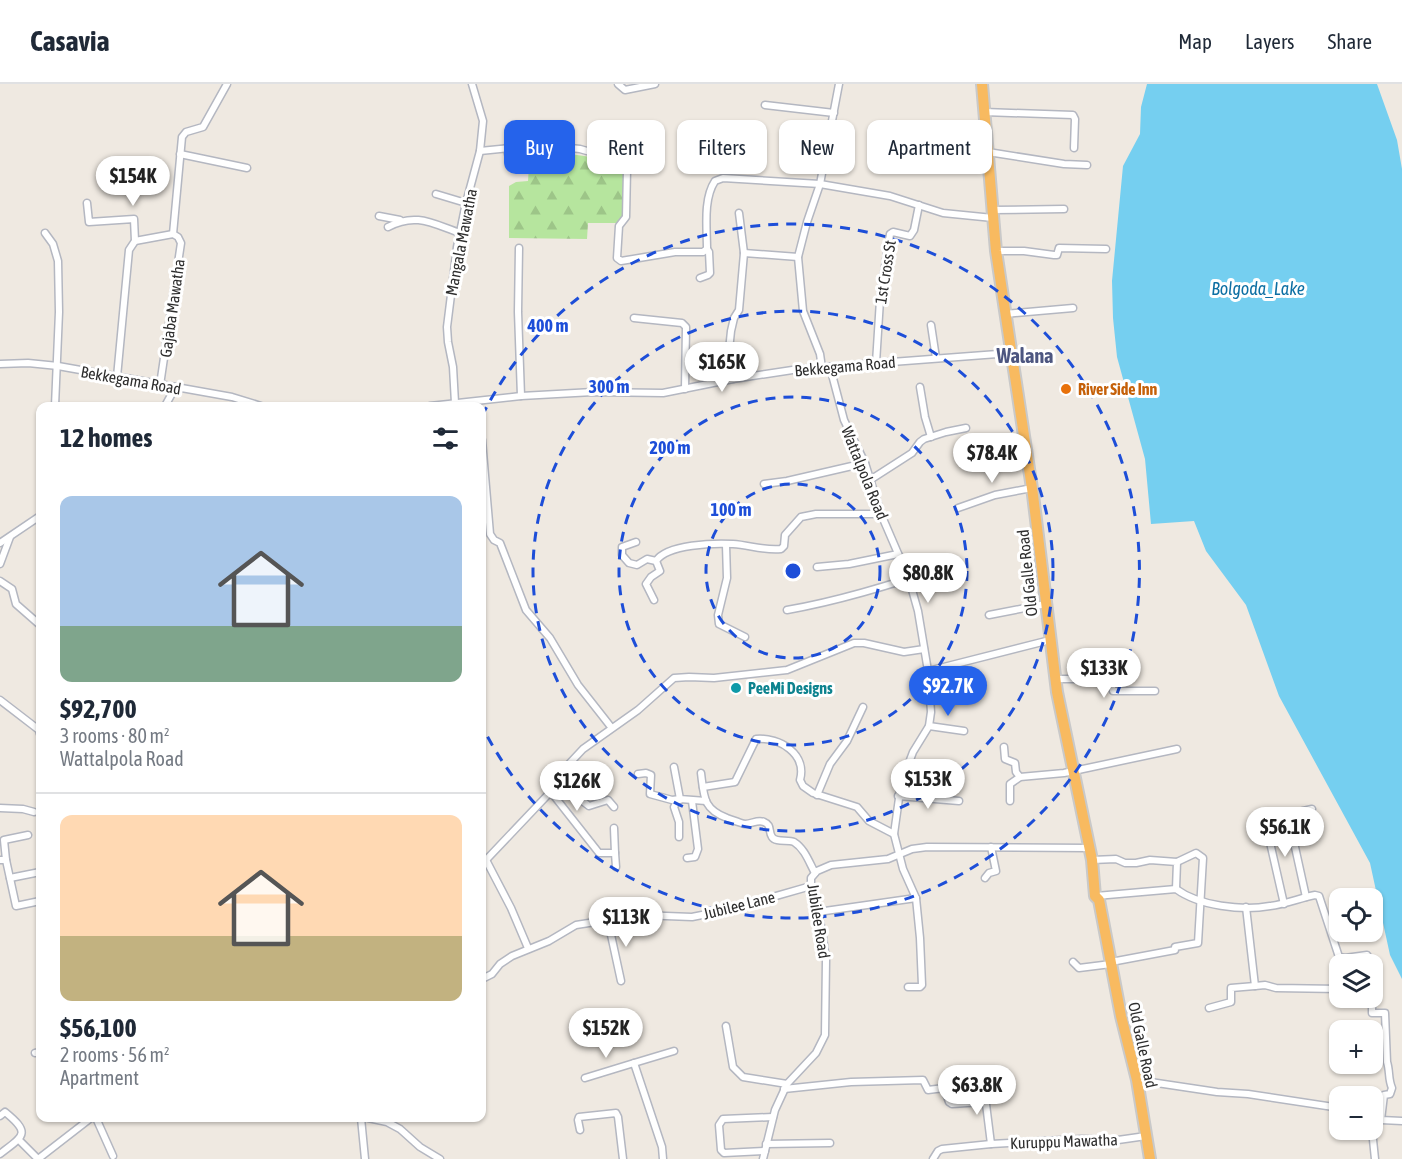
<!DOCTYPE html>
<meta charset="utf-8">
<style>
:root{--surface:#fff;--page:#f2f2f3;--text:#1f2937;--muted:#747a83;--line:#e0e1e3;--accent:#2563eb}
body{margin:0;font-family:"Asap Condensed",sans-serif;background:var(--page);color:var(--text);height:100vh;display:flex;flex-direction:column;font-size:22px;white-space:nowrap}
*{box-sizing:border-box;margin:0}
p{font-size:20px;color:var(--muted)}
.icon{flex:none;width:33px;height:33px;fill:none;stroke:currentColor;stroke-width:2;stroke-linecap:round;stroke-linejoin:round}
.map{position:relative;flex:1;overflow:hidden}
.side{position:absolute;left:36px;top:318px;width:450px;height:720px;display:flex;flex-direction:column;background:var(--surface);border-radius:12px;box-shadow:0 2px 4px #0004}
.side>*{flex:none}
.hud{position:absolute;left:504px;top:36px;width:570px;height:54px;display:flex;gap:12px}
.fabs{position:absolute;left:1329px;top:804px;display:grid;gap:12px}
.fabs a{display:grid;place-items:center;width:54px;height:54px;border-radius:12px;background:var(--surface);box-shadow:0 2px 4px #0004;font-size:30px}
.price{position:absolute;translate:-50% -51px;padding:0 14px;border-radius:21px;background:#fff;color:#222;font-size:20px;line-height:39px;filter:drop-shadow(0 2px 3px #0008)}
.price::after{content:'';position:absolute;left:50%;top:36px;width:18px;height:14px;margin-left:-9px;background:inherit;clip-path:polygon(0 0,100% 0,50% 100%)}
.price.active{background:var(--accent);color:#fff}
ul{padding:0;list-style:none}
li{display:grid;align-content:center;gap:12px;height:318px;padding:0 24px}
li+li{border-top:2px solid var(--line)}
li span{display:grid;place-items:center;height:186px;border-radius:12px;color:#555}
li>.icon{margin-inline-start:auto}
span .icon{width:108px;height:108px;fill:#fffc;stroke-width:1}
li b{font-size:26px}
h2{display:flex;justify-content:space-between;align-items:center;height:72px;padding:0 24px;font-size:26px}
.tag{padding:0 21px;border-radius:12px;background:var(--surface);box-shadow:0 2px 4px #0004;font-size:21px;line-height:54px}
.tag.active{background:var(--accent);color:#fff}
header{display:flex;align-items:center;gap:36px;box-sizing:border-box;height:84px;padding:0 30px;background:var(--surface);border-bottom:2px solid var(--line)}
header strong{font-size:28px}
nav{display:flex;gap:33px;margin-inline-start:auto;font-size:21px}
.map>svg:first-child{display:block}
.forest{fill:url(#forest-firs)}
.water{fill:#75cff0}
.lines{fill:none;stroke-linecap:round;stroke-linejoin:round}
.minor-casing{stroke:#b4b7c1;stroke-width:9}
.trunk-casing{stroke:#c9c9c9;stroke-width:14}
.minor{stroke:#fff;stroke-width:6}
.trunk{stroke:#f8ba60;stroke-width:10}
.ring{fill:none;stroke:#1d4ed8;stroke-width:3;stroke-dasharray:10 8}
.food-dot{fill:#e8710a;stroke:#fff;stroke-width:2}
.culture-dot{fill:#0f9aa8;stroke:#fff;stroke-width:2}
.labels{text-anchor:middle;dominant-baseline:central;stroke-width:6;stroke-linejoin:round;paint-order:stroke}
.street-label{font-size:16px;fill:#2e2e2e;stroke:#fff}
.food-label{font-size:16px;font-weight:bold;fill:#c56008;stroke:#fff;text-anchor:start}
.culture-label{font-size:16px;font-weight:bold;fill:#0d838f;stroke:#fff;text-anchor:start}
.water-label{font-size:18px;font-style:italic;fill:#0d6fa3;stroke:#fff}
.quarter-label{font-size:20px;font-weight:bold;fill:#4d5680;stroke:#fff}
.centre{fill:#1d4ed8;stroke:#fff;stroke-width:3}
.ring-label{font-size:18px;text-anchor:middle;font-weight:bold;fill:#1d4ed8;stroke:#fff;stroke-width:6;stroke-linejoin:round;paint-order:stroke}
</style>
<header>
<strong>Casavia</strong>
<nav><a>Map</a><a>Layers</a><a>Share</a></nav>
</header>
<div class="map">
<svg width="1402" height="1075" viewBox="0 0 1402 1075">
<defs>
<pattern id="forest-firs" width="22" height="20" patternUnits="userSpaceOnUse" patternTransform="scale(1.5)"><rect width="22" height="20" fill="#b6e59e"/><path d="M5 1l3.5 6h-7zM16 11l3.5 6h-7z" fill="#9dc588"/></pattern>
</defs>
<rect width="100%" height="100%" fill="#efe9e1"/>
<!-- forest -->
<path class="forest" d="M543 66 618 77C630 88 623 123 622 139H588L587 155 509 154V102L516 98 528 97 529 82H543Z"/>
<!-- water -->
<polygon class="water" points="1147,0 1377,0 1397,56 1402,85 1402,895 1390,871 1370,779 1279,612 1246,521 1206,467 1194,437 1151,440 1145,375 1117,273 1113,234 1112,197 1123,82 1140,50 1141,23"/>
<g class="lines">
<!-- minor casing -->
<g class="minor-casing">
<g id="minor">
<polyline points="618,0 625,6 655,0"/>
<polyline points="765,21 834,29"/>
<polyline points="984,28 1073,31 1075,35 1074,64"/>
<path d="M507 63C508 71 508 77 517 79"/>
<path d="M480 67 541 61 580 65 625 78 627 86 626 133 619 142 617 174 621 177 675 168H703L707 165C707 144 703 115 715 97L723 94 820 100 890 112 943 129 993 134"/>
<polyline points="988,68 1064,80 1087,81"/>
<polyline points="180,70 247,84"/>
<polyline points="436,110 466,119"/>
<polyline points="87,119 89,138 134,135 135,157 129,166 117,293"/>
<polyline points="992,126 1064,125"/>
<polyline points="739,129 744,169"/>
<polyline points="379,132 400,136"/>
<path d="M388 143C416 128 433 140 460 149"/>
<polyline points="45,149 53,160 58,177 59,228 55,322"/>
<polyline points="173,150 182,53 186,48 203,43 227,0"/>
<polyline points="135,157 173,150 178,153 181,159 160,301"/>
<polyline points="519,164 518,228 521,312"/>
<polyline points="996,167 1024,167 1054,171 1057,171 1059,164 1106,165"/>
<polyline points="700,194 708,191 710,189 709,168 707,165"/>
<polyline points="1005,230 1073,224"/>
<polyline points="634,234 682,239 686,243 685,305"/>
<polyline points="931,241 936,274"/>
<polyline points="876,279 880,216 890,150 893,148 910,152 914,146 919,121"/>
<polyline points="0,280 28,279 58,282 232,313 261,322"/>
<polyline points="830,283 844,336 865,379 881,430 909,495 918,527 928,587 931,628 929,642 913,668 901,700 894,750 903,785 916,814 920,854 922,901 920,903 908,903"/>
<polyline points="822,284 820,270 803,227 798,173 807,138 820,100 839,0"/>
<polyline points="733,295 729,266 731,247 734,234 739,226 744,169 798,173"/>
<polyline points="920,303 925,333 931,353"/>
<polyline points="455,319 453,283 448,258 447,243 457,163 466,119 480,67 483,37 472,0"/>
<polyline points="165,322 175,304"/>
<polyline points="430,322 521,312 593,308 663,309 733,295 799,285 1011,269"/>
<polyline points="482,356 490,450 494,456 500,459 526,526 550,554 578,601 611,643"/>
<polyline points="870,396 912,369 920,358 924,355 946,348 966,344"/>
<polyline points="764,400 787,397 865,379"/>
<polyline points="958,424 995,411 1032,404"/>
<polyline points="636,458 622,463 622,471 629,479 637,481 647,475 656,477"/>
<polyline points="0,459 40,432"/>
<polyline points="726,461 727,494 718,531 719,540 745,553"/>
<polyline points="0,480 10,453"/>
<polyline points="817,483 849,480 898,470"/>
<polyline points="0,497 12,505 16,520 40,541"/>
<path d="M654 516 646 500 651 493 660 487 656 477C667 460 715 459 733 460 749 461 765 467 781 465L784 462 785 451 801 433 816 430H881"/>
<path d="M787 526C844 516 898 499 952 480"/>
<polyline points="989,531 1046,520"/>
<polyline points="928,587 1050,556"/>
<polyline points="1056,595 1110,595 1113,607 1155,607"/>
<polyline points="0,616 39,646 40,650"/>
<polyline points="929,642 964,647"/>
<polyline points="1004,663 1005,675 1015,679 1016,688 1020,693"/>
<polyline points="674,683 680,715 706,717"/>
<path d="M701 689C704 713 703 725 727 734 733 736 740 739 745 740 752 740 758 735 764 738 772 741 768 747 772 753 776 759 788 755 794 758 805 765 809 778 815 789"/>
<polyline points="638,690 646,689 651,691 650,710 672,716 680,715"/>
<polyline points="559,699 589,722 608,716 614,723"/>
<path d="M703 703 735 698 756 655C780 653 807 670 800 696L803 702 813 709 857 723 869 737 894 750"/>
<polyline points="551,708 599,769 615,769 616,783"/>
<polyline points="817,711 830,680 847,657 863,623"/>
<polyline points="898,712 959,717"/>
<polyline points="1010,717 1010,700 1020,693 1064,689 1177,665"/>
<polyline points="0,724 23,725 34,728"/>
<polyline points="1292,732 1295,763 1306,813"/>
<polyline points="614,744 615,769"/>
<polyline points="679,753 679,738 674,723 677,717 680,716"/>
<polyline points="687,774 695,773 698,765 692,717"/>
<polyline points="0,776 6,776 16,822 40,817"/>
<polyline points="6,776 4,756 28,751"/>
<polyline points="486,776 511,824 528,864"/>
<polyline points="1092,776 1116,775 1125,779 1136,779 1150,776 1177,778 1176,805"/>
<polyline points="482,777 486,776 559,699 568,681 583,665 638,626 674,594 689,593 714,594 787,586 854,559 864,559 904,568 924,565"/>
<polyline points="10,794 40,788"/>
<polyline points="985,794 989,789 996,787 991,763"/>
<path d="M1096 812 1176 805C1199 822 1242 827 1270 822 1286 820 1300 814 1315 811L1319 812 1339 873 1345 874 1367 871 1371 877V880"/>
<polyline points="1284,820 1269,754 1267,735 1292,732 1299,728 1312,725"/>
<polyline points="1246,823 1255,902 1265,901 1276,904 1340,905"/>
<polyline points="818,828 916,814"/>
<polyline points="608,837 621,897"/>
<polyline points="1073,878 1079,884 1111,880"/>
<polyline points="1111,878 1175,866 1175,863 1198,859 1203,774 1196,769 1177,778"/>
<polyline points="482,895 492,890 500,880 512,872 549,857 576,841 640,831 692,833 727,826 811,802"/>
<path d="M1372 910V929H1385L1387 978C1390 987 1388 995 1392 1004L1390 1010 1384 1011 1381 1036"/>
<polyline points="1209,924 1231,918 1231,904 1255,902"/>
<polyline points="726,942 733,983 743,993 787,1000"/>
<polyline points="35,969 40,968"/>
<polyline points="585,994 634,979"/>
<polyline points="1137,996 1217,1008 1248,1010 1340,1024"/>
<polyline points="784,1005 851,998 923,996 928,1006 944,1004 949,1018 952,1020 982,1018 986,1020 991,1060 1081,1055 1118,1056 1146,1052"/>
<path d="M0 1032 5 1028C32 1050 23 1052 0 1070"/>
<polyline points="96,1034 113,1072"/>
<polyline points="361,1034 365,1075"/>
<polyline points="368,1034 387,1038 400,1045 420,1063 440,1075"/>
<polyline points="1373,1034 1381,1036 1402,1037"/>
<polyline points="580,1046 578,1036 579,1033 616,1029 618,1033 623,1075"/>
<polyline points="1372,1046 1375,1075"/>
<polyline points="19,1056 38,1075"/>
<polyline points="766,1060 830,1059"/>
<polyline points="765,1067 724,1069 721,1066 719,1041 723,1035 773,1033"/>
<polyline points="38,1075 91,1034"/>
<polyline points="663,1075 662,1063 634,979 674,967"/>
<polyline points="763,1075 775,1026 787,1000 816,969 825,951 826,876 822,846 811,802 811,794 817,787 831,781 888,775 912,765 927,763 1089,764"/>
<polyline points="933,1075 938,1067 942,1065 991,1060"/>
</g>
</g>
<!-- trunk casing -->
<g class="trunk-casing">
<polyline id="trunk" points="982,0 996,167 1033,411 1057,608 1092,776 1095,812 1099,816 1121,932 1137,996 1150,1075"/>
</g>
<!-- minor -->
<use href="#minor" class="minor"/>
<!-- trunk -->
<use href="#trunk" class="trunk"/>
</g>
<!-- distance rings -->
<g class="ring">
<circle cx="793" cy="487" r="87"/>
<circle cx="793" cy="487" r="174"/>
<circle cx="793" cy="487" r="260"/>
<path d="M482 332A347 347 0 1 1 482 642"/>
</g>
<!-- markers -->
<circle class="food-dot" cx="1066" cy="305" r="6"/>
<circle class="culture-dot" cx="736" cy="604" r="6"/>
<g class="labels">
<!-- street labels -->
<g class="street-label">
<text transform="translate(461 158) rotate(-79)">Mangala Mawatha</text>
<text transform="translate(885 188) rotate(-81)">1st Cross St</text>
<text transform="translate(172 224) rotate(-82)">Gajaba Mawatha</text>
<text transform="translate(845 282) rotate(-5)">Bekkegama Road</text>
<text transform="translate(131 296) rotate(10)">Bekkegama Road</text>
<text transform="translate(865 389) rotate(68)">Wattalpola Road</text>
<text transform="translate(1027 489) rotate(-96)">Old Galle Road</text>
<text transform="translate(739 821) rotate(-14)">Jubilee Lane</text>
<text transform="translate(819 837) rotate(81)">Jubilee Road</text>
<text transform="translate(1143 961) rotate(78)">Old Galle Road</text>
<text transform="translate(1064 1057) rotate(-2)">Kuruppu Mawatha</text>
</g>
<!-- food labels -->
<g class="food-label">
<text x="1078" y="305">River Side Inn</text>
</g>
<!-- culture labels -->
<g class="culture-label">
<text x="748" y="604">PeeMi Designs</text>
</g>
<!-- water labels -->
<g class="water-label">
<text x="1258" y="204">Bolgoda_Lake</text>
</g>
<!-- quarter labels -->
<g class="quarter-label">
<text x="1025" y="271">Walana</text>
</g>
</g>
<circle cx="793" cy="487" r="9" class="centre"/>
<g class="ring-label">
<text x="548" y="248">400 m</text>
<text x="609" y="309">300 m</text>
<text x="670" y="370">200 m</text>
<text x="731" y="432">100 m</text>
</g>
</svg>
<div class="fabs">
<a><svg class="icon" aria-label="locate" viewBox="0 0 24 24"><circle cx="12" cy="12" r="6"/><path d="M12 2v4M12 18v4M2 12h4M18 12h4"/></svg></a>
<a><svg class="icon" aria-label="layers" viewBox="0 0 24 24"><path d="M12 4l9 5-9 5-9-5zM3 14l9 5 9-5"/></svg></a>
<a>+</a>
<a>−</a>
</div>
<b class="price" style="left:133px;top:123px">$154K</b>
<b class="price" style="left:722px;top:309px">$165K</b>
<b class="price" style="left:992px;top:400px">$78.4K</b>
<b class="price" style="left:928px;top:520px">$80.8K</b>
<b class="price" style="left:1104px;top:615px">$133K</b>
<b class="price active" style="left:948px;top:633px">$92.7K</b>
<b class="price" style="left:928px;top:726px">$153K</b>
<b class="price" style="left:577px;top:728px">$126K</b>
<b class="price" style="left:1285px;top:774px">$56.1K</b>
<b class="price" style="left:626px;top:864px">$113K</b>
<b class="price" style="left:606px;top:975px">$152K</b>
<b class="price" style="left:977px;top:1032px">$63.8K</b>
<div class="hud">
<a class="tag active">Buy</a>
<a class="tag">Rent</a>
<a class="tag">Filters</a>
<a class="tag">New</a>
<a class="tag">Apartment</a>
</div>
<section class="side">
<h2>12 homes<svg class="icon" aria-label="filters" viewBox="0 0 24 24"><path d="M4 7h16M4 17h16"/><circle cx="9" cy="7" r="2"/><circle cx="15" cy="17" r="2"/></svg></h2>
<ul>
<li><span style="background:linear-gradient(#a9c7e8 70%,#7fa58c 0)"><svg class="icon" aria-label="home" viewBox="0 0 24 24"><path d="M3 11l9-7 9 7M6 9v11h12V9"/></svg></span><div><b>$92,700</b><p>3 rooms · 80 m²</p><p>Wattalpola Road</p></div></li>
<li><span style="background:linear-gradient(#ffd9b3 65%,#c2b280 0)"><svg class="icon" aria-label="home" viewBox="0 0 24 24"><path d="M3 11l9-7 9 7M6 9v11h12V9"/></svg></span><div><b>$56,100</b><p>2 rooms · 56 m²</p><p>Apartment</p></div></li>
</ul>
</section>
</div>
